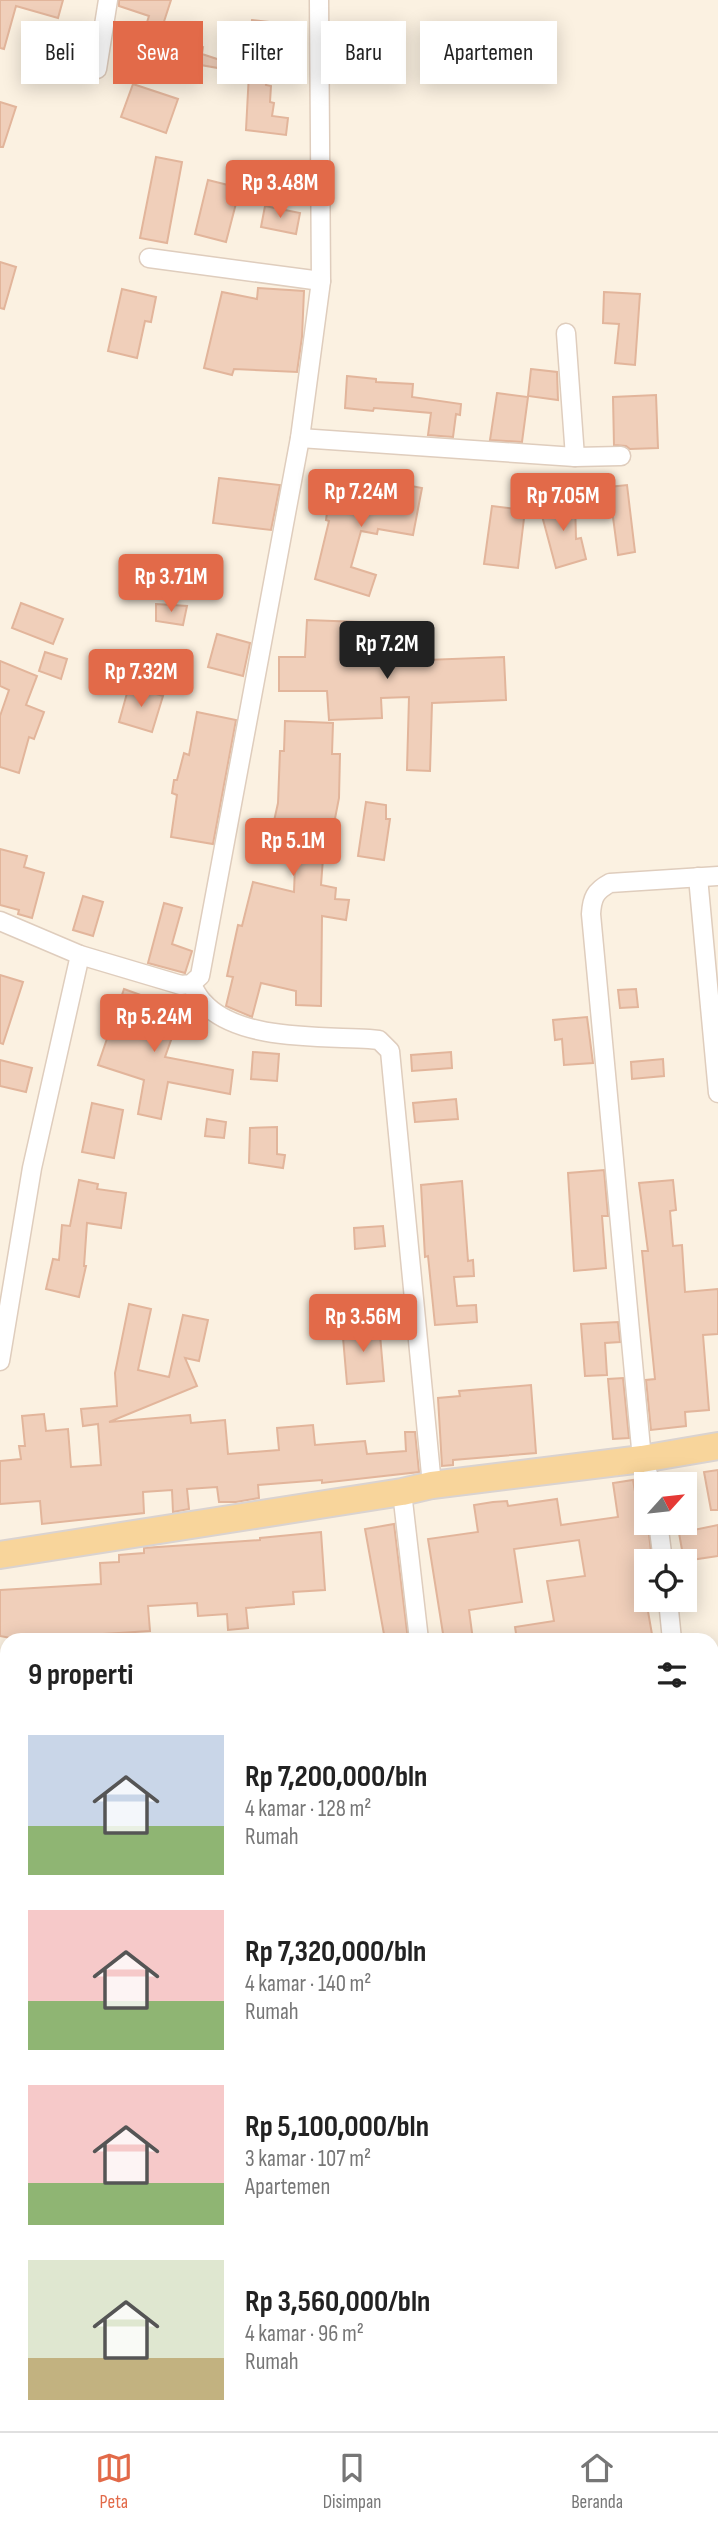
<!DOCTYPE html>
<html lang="id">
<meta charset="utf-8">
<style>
:root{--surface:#fff;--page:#f6f6f6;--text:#222;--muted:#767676;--line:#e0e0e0;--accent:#e26a49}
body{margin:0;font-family:"Sofia Sans Condensed",sans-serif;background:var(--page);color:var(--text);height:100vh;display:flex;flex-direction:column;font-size:26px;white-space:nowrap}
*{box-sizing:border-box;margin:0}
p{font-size:23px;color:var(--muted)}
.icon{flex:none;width:38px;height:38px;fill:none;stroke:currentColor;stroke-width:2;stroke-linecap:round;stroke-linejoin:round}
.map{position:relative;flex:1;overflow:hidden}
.sheet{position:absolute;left:0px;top:1633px;width:719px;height:800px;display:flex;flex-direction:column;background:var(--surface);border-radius:21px 21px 0 0;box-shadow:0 4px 18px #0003}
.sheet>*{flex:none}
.hud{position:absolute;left:21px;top:21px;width:677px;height:63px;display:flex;gap:14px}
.needle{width:46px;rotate:63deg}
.buttons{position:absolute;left:634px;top:1472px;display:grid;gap:14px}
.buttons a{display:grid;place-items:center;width:63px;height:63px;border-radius:0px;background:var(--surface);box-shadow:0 4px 18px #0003;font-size:35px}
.price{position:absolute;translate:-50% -60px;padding:0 16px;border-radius:7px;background:var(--accent);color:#fff;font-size:23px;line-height:46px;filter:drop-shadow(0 2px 4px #0008)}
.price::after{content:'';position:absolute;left:50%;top:42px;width:21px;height:16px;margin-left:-10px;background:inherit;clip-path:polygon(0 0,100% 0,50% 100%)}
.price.on{background:#222;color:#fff}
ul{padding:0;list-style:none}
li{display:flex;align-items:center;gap:21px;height:175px;padding:0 28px}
li span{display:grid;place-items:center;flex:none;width:196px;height:140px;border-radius:0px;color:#555}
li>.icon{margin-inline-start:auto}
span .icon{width:84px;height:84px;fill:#fffc;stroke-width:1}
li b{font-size:30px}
h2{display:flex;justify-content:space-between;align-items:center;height:84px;padding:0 28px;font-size:30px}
.chip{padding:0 24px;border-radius:0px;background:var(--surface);box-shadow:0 4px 18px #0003;font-size:24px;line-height:63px}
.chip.on{background:var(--accent);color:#fff}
.tabs{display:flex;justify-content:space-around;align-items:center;height:98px;border-top:2px solid var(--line);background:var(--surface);font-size:19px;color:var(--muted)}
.tabs a{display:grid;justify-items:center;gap:4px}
.tabs .on{color:var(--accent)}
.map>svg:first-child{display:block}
.building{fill:#f0cfba;stroke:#e2b59b;stroke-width:2}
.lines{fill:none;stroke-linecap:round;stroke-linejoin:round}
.minor-casing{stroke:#dfcdbd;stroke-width:21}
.primary-casing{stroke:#dad3d0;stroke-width:30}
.minor{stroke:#fff;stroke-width:18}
.primary{stroke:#f8d59b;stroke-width:26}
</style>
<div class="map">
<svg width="718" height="2431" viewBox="0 0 718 2431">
<rect width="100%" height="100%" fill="#fbf1e1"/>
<!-- building -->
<g class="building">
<polygon points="0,0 63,0 58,18 16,6 4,49 0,48"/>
<polygon points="119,0 171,0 158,40 188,50 189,45 203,47 202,54 220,60 218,68 172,60 171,64 137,53 149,16 119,6"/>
<polygon points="252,20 295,25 292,53 270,51 266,85 271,86 270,102 274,103 272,116 288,118 286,135 246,130 249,73 238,72 240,56 248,57"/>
<polygon points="133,84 178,99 166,133 121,117"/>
<polygon points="0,102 16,107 3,147 0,147"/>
<polygon points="156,157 182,162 167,243 140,238"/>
<polygon points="208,180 240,188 226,242 195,234"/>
<polygon points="265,206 300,213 296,234 261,227"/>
<polygon points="0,262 16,267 4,309 0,308"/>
<polygon points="258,288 304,291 302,337 297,372 234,369 232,375 204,368 222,292 257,299"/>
<polygon points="122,289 156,297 151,322 145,321 137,358 108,351"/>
<polygon points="604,292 640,294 635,365 615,363 619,324 603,323"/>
<polygon points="531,369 557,372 558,400 528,396"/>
<polygon points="347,376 376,379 376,382 413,384 412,397 461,404 460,415 456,414 453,437 428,435 431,413 374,408 373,411 345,408"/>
<polygon points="497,393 528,397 522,442 490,440"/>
<polygon points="656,395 658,448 630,449 626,446 614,445 613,397"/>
<polygon points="332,476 364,481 361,497 392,504 395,483 422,488 413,535 378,529 377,534 361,531 351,567 376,575 369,596 315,579 329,521 326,520"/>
<polygon points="219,478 280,485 271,530 213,523"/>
<polygon points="627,485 635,552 618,555 609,487"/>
<polygon points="575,501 576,539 581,538 586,559 556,568 541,512 547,513 546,502"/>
<polygon points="492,506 525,510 518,568 484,564"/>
<polygon points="21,603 63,619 53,644 12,628"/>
<polygon points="156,604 187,606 183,625 156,621"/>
<polygon points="307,620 359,622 358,653 392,652 392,649 426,648 426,660 504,657 506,700 432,703 430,771 407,770 409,697 381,698 382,718 329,720 327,691 279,691 279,657 305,657"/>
<polygon points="217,634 250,643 243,676 208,667"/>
<polygon points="45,652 67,659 61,679 39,671"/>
<polygon points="0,661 37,676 26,705 44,712 34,739 29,737 19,773 0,767 0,716 9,690 0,686"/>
<polygon points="129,686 163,696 152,732 119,722"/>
<polygon points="197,712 236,720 213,844 171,837 177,795 172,793 174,780 177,780 184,753 189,755"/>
<polygon points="285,721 333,723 332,754 340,754 339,798 332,834 325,832 321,885 336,888 335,899 349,900 346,920 322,916 321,1006 296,1005 296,991 261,983 252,1017 226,1006 233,977 227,976 238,925 242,926 253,882 294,892 295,865 266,857 278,803 280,751 284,751"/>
<polygon points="366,802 386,805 386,819 390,819 384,860 358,856"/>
<polygon points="0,849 27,856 24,867 44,873 32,918 18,914 19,910 0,905"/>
<polygon points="83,896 103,902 93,936 73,930"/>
<polygon points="164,903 182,908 172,944 192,951 185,973 148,963"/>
<polygon points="0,975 23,982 3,1044 0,1043"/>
<polygon points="124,989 152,999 150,1004 180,1015 165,1057 233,1070 230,1094 168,1082 161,1119 138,1114 144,1080 98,1065"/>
<polygon points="636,989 638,1007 620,1008 618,990"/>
<polygon points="587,1017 593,1063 564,1065 562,1039 555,1040 553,1020"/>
<polygon points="253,1052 279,1054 277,1081 251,1079"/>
<polygon points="451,1052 452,1068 412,1071 411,1055"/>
<polygon points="663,1059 664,1076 632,1079 631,1062"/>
<polygon points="0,1060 32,1068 26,1092 0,1086"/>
<polygon points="456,1099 458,1119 415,1122 413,1103"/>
<polygon points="92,1103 123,1110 114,1158 82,1152"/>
<polygon points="207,1119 226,1122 224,1138 205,1136"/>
<polygon points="277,1127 277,1154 285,1155 283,1168 249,1163 250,1128"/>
<polygon points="604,1170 608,1216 602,1216 606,1268 574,1271 568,1173"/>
<polygon points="79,1180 98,1184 97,1189 126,1193 121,1228 87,1223 84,1266 86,1266 79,1297 46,1289 53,1259 59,1260 62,1225 70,1226"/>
<polygon points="673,1180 676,1210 670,1211 673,1246 682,1245 685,1292 718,1289 718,1334 703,1335 709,1410 685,1412 686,1426 651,1430 646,1380 655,1379 642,1251 648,1251 639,1183"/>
<polygon points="462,1181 468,1261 473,1260 474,1276 454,1277 457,1306 476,1305 477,1322 435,1325 428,1256 425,1257 421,1185"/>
<polygon points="383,1226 385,1246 355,1249 354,1228"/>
<polygon points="129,1304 151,1309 138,1370 169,1377 183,1315 208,1320 199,1361 185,1358 197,1386 109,1422 190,1415 191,1423 225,1420 228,1454 279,1450 277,1428 313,1425 315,1445 365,1441 367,1454 406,1451 405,1432 415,1432 419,1472 322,1483 322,1480 258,1485 259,1498 236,1502 219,1502 217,1487 187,1489 189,1509 173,1512 172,1490 143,1492 144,1513 42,1524 40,1501 0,1504 0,1461 21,1459 19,1446 25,1446 22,1416 44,1414 46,1431 68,1429 71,1467 101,1465 98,1424 83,1426 81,1409 117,1406 115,1373"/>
<polygon points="618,1322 620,1342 605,1343 607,1375 585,1376 581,1324"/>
<polygon points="379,1323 384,1381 347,1384 342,1326"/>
<polygon points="623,1378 629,1438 613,1439 608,1379"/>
<polygon points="531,1385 536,1453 453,1460 453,1465 442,1466 438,1398 460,1396 459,1391"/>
<polygon points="718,1470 718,1510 711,1510 704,1472"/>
<polygon points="633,1480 638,1509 646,1508 652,1561 646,1561 646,1600 653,1640 590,1640 590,1635 555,1640 517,1640 515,1627 554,1621 547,1581 585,1576 579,1540 514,1549 522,1602 469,1610 473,1640 444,1640 428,1539 478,1532 474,1505 493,1502 507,1501 508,1506 557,1499 561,1525 618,1517 613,1483"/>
<polygon points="394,1524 408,1640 385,1640 365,1529"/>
<polygon points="718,1525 718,1556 684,1561 679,1533"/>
<polygon points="321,1532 325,1590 293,1592 294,1604 246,1608 248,1628 228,1630 227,1614 198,1616 197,1603 148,1606 150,1631 88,1635 88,1640 21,1640 0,1636 0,1590 101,1584 100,1563 119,1562 119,1555 144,1553 144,1548 260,1540 260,1538"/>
</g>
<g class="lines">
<!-- minor casing -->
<g class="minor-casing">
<g id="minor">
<polyline points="97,69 108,0"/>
<polyline points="149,258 321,281"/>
<polyline points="566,333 575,457"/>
<polyline points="300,438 575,457 621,456"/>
<polyline points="698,877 718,1093"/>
<polyline points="0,921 80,955 181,985 191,984 200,976 300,438 321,281 319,0"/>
<path d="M191 984C195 990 198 997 203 1002 237 1041 321 1036 369 1039L379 1040 390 1051 432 1485"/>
<polyline points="0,1361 32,1168 80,955"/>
<path d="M652 1484 642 1459 591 914C592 898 595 891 610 883L718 876"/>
<polyline points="402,1492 419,1640"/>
<polyline points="658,1522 663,1561"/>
<polyline points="668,1600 672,1640"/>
</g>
</g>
<!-- primary casing -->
<g class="primary-casing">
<polyline id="primary" points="0,1555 402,1492 432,1485 642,1459 718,1446"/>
</g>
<!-- minor -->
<use href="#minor" class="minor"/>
<!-- primary -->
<use href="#primary" class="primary"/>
</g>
</svg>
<div class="buttons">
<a><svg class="needle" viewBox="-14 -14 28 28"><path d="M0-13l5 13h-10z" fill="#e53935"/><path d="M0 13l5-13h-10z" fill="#767676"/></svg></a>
<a><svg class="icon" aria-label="locate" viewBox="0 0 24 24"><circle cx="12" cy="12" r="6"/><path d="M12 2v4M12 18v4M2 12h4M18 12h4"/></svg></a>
</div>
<b class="price" style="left:280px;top:220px">Rp 3.48M</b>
<b class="price" style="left:361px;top:529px">Rp 7.24M</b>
<b class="price" style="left:563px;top:533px">Rp 7.05M</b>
<b class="price" style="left:171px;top:614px">Rp 3.71M</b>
<b class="price on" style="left:387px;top:681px">Rp 7.2M</b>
<b class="price" style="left:141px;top:709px">Rp 7.32M</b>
<b class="price" style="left:293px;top:878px">Rp 5.1M</b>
<b class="price" style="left:154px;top:1054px">Rp 5.24M</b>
<b class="price" style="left:363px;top:1354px">Rp 3.56M</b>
<div class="hud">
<a class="chip">Beli</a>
<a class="chip on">Sewa</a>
<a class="chip">Filter</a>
<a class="chip">Baru</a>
<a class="chip">Apartemen</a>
</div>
<section class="sheet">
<h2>9 properti<svg class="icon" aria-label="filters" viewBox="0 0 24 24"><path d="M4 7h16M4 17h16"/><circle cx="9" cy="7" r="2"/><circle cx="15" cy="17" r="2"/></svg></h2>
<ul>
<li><span style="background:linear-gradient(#c9d6e8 65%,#8fb573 0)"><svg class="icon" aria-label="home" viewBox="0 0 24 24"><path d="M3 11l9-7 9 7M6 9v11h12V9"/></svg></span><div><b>Rp 7,200,000/bln</b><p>4 kamar · 128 m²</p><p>Rumah</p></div></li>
<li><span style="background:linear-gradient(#f6c9c9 65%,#8fb573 0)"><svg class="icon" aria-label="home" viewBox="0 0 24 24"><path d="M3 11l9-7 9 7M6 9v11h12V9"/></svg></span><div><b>Rp 7,320,000/bln</b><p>4 kamar · 140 m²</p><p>Rumah</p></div></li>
<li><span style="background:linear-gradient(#f6c9c9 70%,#8fb573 0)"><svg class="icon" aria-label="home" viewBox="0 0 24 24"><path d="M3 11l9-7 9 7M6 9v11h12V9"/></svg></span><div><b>Rp 5,100,000/bln</b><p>3 kamar · 107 m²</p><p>Apartemen</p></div></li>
<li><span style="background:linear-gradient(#dfe7d0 70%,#c2b280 0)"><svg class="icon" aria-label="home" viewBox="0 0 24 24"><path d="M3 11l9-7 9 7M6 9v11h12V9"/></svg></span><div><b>Rp 3,560,000/bln</b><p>4 kamar · 96 m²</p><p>Rumah</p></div></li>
</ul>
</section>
</div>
<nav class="tabs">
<a class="on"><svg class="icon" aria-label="map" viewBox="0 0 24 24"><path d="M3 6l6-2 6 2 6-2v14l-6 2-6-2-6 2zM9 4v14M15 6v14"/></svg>Peta</a>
<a><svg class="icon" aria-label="saved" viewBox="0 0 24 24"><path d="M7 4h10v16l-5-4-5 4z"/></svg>Disimpan</a>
<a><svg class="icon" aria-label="home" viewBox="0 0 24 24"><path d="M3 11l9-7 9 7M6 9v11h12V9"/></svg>Beranda</a>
</nav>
